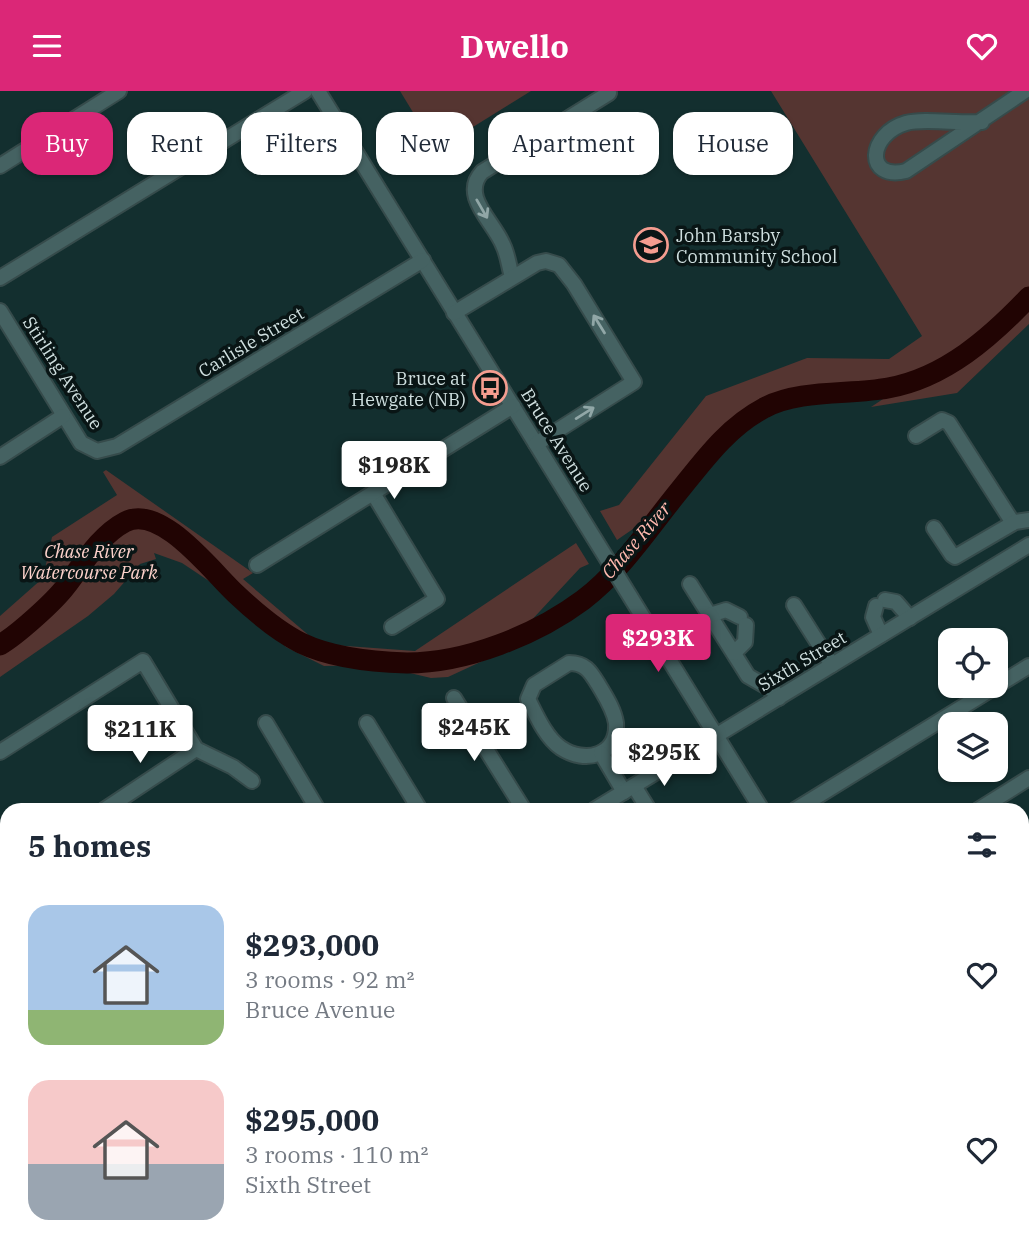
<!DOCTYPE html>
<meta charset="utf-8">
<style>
:root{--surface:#fff;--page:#f6f6f7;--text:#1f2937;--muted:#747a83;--accent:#db2777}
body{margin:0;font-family:"IBM Plex Serif",serif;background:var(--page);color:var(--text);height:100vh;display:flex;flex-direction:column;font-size:26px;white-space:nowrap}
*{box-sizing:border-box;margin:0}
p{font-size:23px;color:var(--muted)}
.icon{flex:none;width:38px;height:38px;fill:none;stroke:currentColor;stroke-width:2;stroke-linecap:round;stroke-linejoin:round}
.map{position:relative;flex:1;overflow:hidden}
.panel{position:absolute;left:0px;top:712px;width:1029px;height:450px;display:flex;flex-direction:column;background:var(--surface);border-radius:21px 21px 0 0;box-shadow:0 2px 5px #0004}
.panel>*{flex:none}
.banner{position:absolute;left:21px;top:21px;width:987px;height:63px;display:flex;gap:14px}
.tools{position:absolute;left:938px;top:537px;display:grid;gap:14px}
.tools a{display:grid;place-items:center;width:70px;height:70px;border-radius:14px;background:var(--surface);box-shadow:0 2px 5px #0004;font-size:35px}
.price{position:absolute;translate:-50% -60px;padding:0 16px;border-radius:7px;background:#fff;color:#222;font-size:23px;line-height:46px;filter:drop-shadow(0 2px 4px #0008)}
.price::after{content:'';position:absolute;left:50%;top:42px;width:21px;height:16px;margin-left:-10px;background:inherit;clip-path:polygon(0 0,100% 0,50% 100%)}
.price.current{background:var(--accent);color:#fff}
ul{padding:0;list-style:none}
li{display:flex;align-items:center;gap:21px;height:175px;padding:0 28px}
li span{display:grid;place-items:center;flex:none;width:196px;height:140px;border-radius:21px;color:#555}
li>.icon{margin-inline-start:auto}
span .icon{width:84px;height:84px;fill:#fffc;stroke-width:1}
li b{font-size:30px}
h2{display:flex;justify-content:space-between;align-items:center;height:84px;padding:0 28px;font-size:30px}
.tag{padding:0 24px;border-radius:21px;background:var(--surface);box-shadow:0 2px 5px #0004;font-size:24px;line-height:63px}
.tag.current{background:var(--accent);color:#fff}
header{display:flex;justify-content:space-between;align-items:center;height:91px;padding:0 28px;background:var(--accent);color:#fff;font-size:32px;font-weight:700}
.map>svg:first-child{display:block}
.green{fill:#553531}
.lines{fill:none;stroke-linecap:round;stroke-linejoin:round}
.stream{stroke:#210403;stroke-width:3.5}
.river{stroke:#210403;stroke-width:21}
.minor-casing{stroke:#364b4b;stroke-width:18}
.minor{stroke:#456262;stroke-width:14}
.oneway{stroke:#91a7a7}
.labels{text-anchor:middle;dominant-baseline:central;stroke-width:7;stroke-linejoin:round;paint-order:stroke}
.poi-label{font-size:18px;fill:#cfdfdf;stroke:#091515;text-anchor:start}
.street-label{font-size:18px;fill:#cfdfdf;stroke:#091515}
.park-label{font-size:18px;font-style:italic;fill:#fed3cc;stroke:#091515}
.water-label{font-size:19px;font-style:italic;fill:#ffb9ae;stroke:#091515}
</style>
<header><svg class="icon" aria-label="menu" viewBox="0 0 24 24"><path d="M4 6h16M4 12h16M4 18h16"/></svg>Dwello<svg class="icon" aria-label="heart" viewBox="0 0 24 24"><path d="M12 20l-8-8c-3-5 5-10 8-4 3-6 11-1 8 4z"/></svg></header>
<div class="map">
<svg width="1029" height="1161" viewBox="0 0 1029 1161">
<rect width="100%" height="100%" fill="#132f2f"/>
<!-- green -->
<g class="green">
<polygon points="400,0 531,0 436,59"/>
<polygon points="771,0 1029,0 1029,233 957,302 871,316 892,302 782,312 723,338 697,364 672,407 646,429 617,449 600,420 619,414 706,305 807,267 889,268 922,245"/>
<polygon points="106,379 253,482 243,488 319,553 415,560 576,452 589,473 580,477 502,561 448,586 431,587 376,574 324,575 286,556 224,500 182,472 154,462 156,468 140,473 114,503 88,525 0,586 0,525 43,487 52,446 117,404 103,381"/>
<polygon points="0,1061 7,1064 7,1155 107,1155 110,1161 0,1161"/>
</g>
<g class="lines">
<!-- stream -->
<g class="stream">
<polyline points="0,1089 7,1094"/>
<polyline points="51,1155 53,1161"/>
</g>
<!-- river -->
<path class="river" d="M0 554C17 544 54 511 66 495 83 473 100 444 125 431 161 412 213 482 236 503 255 521 277 540 301 552 332 567 373 571 407 572 466 572 536 544 583 509 619 482 647 440 675 405 702 372 726 337 764 317 798 298 851 304 888 297 945 287 991 246 1029 206"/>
<!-- minor casing -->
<g class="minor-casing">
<g id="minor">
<polyline points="318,0 762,719"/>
<path d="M982 31C961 33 923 27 906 32 868 43 864 90 906 80L1025 0"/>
<polyline points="0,75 119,0"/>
<path d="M512 186C509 176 508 164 503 154 494 131 460 105 482 81L609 2"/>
<polyline points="0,187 305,0"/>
<polyline points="0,220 81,352 97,360 117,355 423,169"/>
<polyline points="454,222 537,172 546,170 559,174 574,193 634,291 536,353"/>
<polyline points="916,345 942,329 949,332 1013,432"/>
<polyline points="0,366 63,325"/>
<polyline points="373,402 437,508 392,536"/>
<polyline points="934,437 952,464 955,466 1015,431 1029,429"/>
<polyline points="257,474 513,315"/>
<polyline points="690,493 748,585 774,600 779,607"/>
<polyline points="885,509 896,511 910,527"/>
<polyline points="794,514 832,574"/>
<polyline points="876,515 873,526 881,544"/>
<polyline points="710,524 726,519 740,526"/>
<polyline points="734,562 745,551 746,534"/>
<path d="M569 572C585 572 590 580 598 593 605 605 614 618 616 632 618 665 585 673 561 657 546 647 536 624 528 608L534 594Z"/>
<polyline points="454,607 524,719"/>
<polyline points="266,632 318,719"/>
<polyline points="367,632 420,719"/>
<polyline points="0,661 143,570 196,658 233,676 252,690"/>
<polyline points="601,662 624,701"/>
<polyline points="634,695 649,719"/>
<polyline points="104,719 196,658"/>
<polyline points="594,719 1029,454"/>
<polyline points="795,719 1029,575"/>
<polyline points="978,719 1029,687"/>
<polyline points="0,773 3,778 7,775"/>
<polyline points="1022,907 1029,903"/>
<polyline points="0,943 7,954"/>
<polyline points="1022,1139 1029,1150"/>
<polyline points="130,1155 134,1161"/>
<polyline points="250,1155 254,1161"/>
<polyline points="363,1155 367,1161"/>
<polyline points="477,1155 481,1161"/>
<polyline points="580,1155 584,1161"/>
<polyline points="693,1155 696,1161"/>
<polyline points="793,1155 796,1161"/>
<polyline points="616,1161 626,1155"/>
</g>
</g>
<!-- minor -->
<use href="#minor" class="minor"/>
</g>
<!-- one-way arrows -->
<defs><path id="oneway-shaft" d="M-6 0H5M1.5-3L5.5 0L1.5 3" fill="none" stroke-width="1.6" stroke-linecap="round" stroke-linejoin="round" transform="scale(1.75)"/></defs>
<g class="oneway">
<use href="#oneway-shaft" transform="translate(482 118) rotate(60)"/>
<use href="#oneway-shaft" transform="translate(599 233) rotate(-122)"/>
<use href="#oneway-shaft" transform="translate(585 322) rotate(-32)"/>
</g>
<!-- icons -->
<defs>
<g id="school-ring" transform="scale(1.75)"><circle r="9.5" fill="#091515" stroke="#f59d90" stroke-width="1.5"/><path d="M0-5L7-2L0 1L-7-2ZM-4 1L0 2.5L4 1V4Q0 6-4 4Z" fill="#f59d90"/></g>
<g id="bus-ring" transform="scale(1.75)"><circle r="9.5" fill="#091515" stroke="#f59d90" stroke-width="1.5"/><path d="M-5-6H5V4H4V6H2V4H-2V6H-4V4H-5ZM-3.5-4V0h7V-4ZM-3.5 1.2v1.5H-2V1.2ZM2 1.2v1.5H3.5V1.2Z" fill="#f59d90"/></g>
</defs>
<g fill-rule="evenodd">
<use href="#school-ring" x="651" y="154"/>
<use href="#bus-ring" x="490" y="297"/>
</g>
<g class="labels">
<!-- poi labels -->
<g class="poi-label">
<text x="676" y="144">John Barsby<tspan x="676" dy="21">Community School</tspan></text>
<text x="466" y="287" text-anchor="end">Bruce at<tspan x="466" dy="21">Hewgate (NB)</tspan></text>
</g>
<!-- street labels -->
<g class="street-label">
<text transform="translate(251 251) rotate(-31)">Carlisle Street</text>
<text transform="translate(63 282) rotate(57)">Stirling Avenue</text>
<text transform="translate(557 349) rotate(58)">Bruce Avenue</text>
<text transform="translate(802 570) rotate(-31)">Sixth Street</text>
</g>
<!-- park labels -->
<g class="park-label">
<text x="89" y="460">Chase River<tspan x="89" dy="21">Watercourse Park</tspan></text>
</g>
<!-- water labels -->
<g class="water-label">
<text transform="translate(636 449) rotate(-49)">Chase River</text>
</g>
</g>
</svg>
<div class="tools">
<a><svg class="icon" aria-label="locate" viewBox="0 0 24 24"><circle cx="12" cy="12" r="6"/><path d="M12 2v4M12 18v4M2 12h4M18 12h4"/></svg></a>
<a><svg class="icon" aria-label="layers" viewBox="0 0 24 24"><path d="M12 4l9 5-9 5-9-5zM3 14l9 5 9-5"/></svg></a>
</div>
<b class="price" style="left:394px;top:410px">$198K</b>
<b class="price current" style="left:658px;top:583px">$293K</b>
<b class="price" style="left:474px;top:672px">$245K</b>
<b class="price" style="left:140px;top:674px">$211K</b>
<b class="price" style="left:664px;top:697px">$295K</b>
<div class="banner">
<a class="tag current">Buy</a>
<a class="tag">Rent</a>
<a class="tag">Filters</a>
<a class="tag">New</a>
<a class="tag">Apartment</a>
<a class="tag">House</a>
</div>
<section class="panel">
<h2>5 homes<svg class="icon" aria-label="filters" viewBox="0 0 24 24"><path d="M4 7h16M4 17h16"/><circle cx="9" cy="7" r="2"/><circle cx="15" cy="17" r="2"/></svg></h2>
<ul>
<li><span style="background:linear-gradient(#a9c7e8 75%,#8fb573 0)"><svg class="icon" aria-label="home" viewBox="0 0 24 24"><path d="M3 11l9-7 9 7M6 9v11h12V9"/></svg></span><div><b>$293,000</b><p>3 rooms · 92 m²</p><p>Bruce Avenue</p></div><svg class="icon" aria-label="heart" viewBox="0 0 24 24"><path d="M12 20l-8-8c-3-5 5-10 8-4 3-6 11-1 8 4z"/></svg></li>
<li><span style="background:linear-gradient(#f6c9c9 60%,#9aa5b1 0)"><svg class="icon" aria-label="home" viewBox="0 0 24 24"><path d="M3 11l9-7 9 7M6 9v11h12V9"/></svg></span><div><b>$295,000</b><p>3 rooms · 110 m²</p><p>Sixth Street</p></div><svg class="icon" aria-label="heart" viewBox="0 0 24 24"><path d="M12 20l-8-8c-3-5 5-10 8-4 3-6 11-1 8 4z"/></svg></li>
</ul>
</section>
</div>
